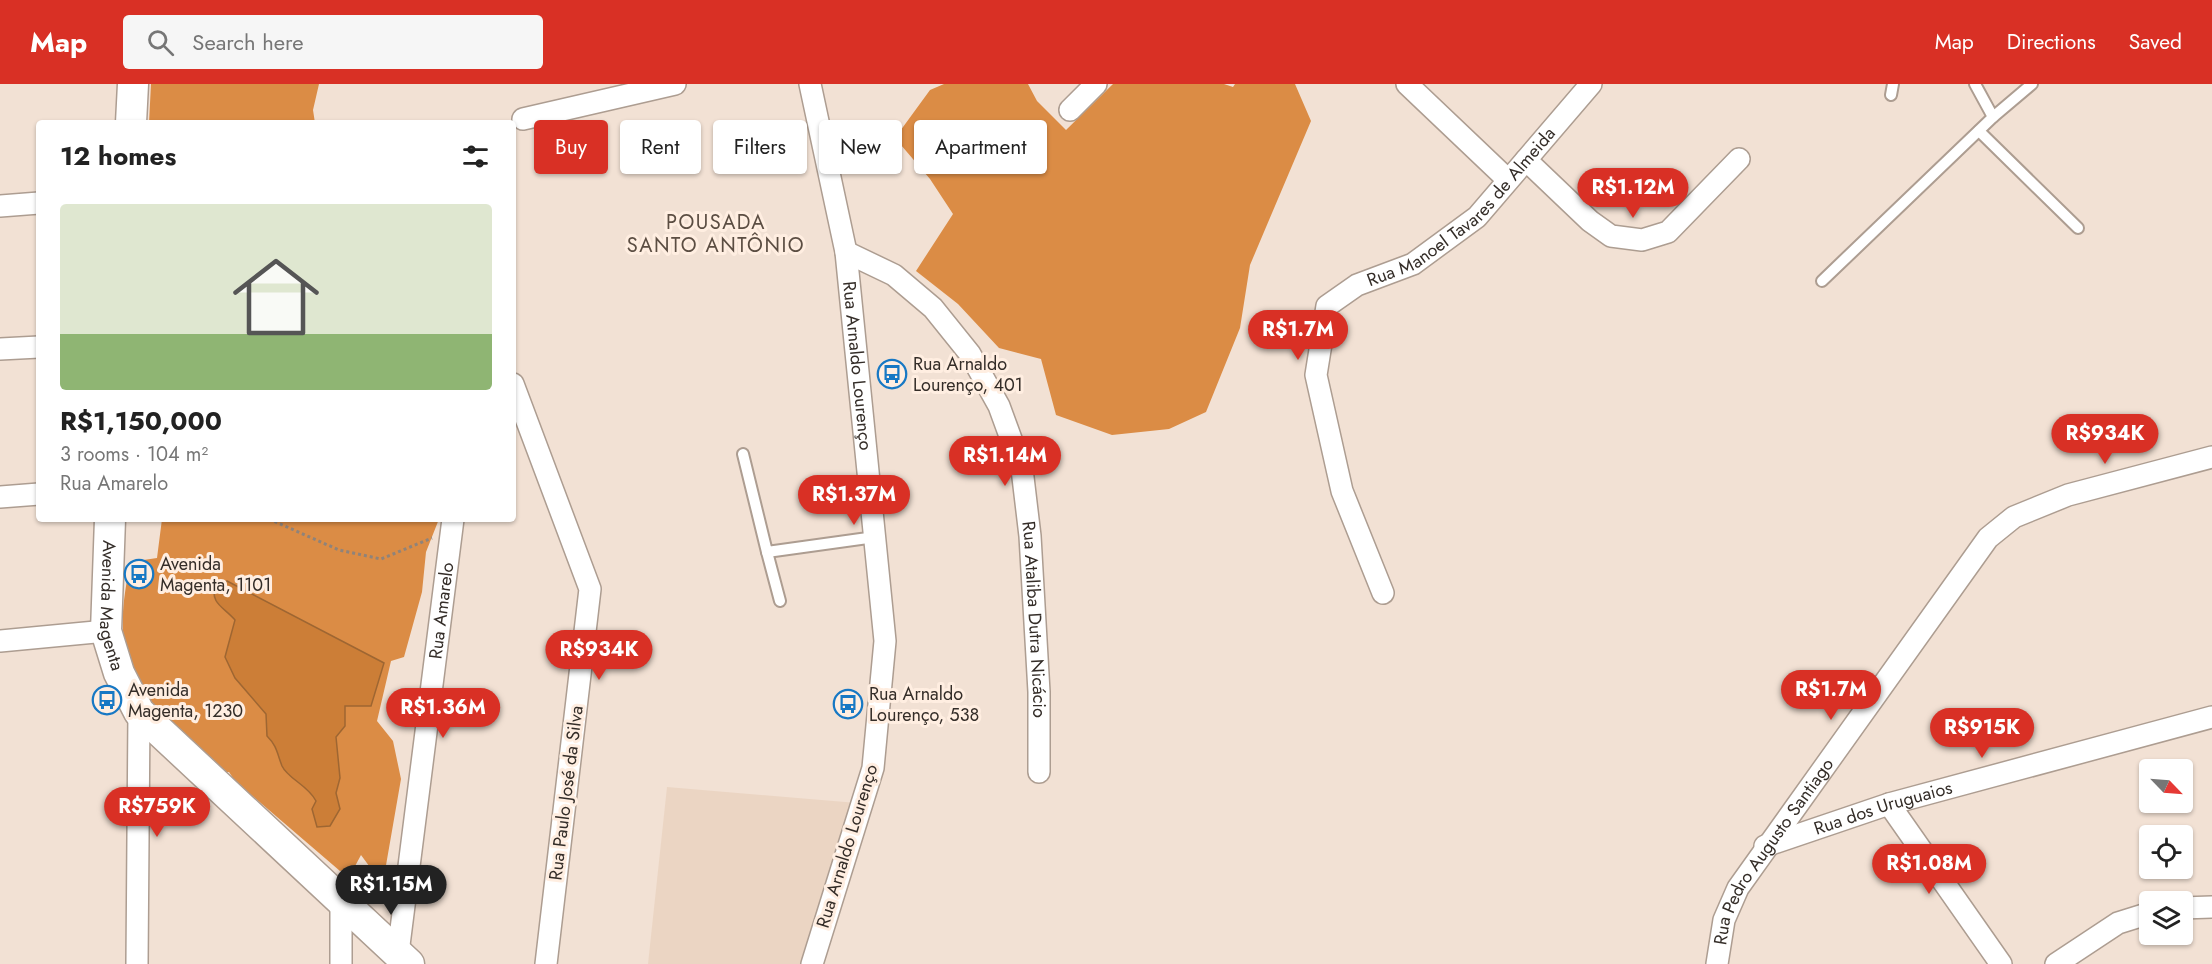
<!DOCTYPE html>
<meta charset="utf-8">
<style>
:root{--surface:#fff;--page:#f6f6f6;--text:#222;--muted:#767676;--accent:#d93025}
body{margin:0;font-family:Jost,sans-serif;background:var(--page);color:var(--text);height:100vh;display:flex;flex-direction:column;font-size:22px;white-space:nowrap}
*{box-sizing:border-box;margin:0}
p{font-size:20px;color:var(--muted)}
.icon{flex:none;width:33px;height:33px;fill:none;stroke:currentColor;stroke-width:2;stroke-linecap:round;stroke-linejoin:round}
.map{position:relative;flex:1;overflow:hidden}
.details{position:absolute;left:36px;top:36px;width:480px;height:402px;display:flex;flex-direction:column;background:var(--surface);border-radius:6px;box-shadow:0 2px 4px #0004}
.details>*{flex:none}
.guide{position:absolute;left:534px;top:36px;width:570px;height:54px;display:flex;gap:12px}
.needle{width:39px;rotate:115deg}
.buttons{position:absolute;left:2139px;top:675px;display:grid;gap:12px}
.buttons a{display:grid;place-items:center;width:54px;height:54px;border-radius:6px;background:var(--surface);box-shadow:0 2px 4px #0004;font-size:30px}
.price{position:absolute;translate:-50% -51px;padding:0 14px;border-radius:21px;background:var(--accent);color:#fff;font-size:20px;line-height:39px;filter:drop-shadow(0 2px 3px #0008)}
.price::after{content:'';position:absolute;left:50%;top:36px;width:18px;height:14px;margin-left:-9px;background:inherit;clip-path:polygon(0 0,100% 0,50% 100%)}
.price.active{background:#222;color:#fff}
ul{padding:0;list-style:none}
li{display:grid;align-content:center;gap:12px;height:318px;padding:0 24px}
li span{display:grid;place-items:center;height:186px;border-radius:6px;color:#555}
li>.icon{margin-inline-start:auto}
span .icon{width:108px;height:108px;fill:#fffc;stroke-width:1}
li b{font-size:26px}
h2{display:flex;justify-content:space-between;align-items:center;height:72px;padding:0 24px;font-size:26px}
.chip{padding:0 21px;border-radius:6px;background:var(--surface);box-shadow:0 2px 4px #0004;font-size:21px;line-height:54px}
.chip.active{background:var(--accent);color:#fff}
header{display:flex;align-items:center;gap:36px;box-sizing:border-box;height:84px;padding:0 30px;background:var(--accent);color:#fff}
header strong{font-size:28px}
nav{display:flex;gap:33px;margin-inline-start:auto;font-size:21px}
.search{width:420px;height:54px;background:var(--page);display:flex;align-items:center;gap:15px;box-sizing:border-box;padding:0 21px;border-radius:6px;color:var(--muted);font-size:22px}
.map>svg:first-child{display:block}
.built{fill:#ebd5c3}
.forest{fill:#db8c45}
.water{fill:#cc7e37;stroke:#9e6632;stroke-width:1.5}
.lines{fill:none;stroke-linecap:round;stroke-linejoin:round}
.lane-casing{stroke:#ad9d91;stroke-width:14}
.street-casing{stroke:#ad9d91;stroke-width:24}
.secondary-casing{stroke:#ad9d91;stroke-width:33}
.path{stroke:#8f837a;stroke-width:3;stroke-dasharray:3 3;stroke-linecap:butt}
.lane{stroke:#fff;stroke-width:10}
.street{stroke:#fff;stroke-width:21}
.secondary{stroke:#fff;stroke-width:30}
.labels{text-anchor:middle;dominant-baseline:central;stroke-width:6;stroke-linejoin:round;paint-order:stroke}
.street-label{font-size:18px;fill:#342d28;stroke:#ffeee1}
.poi-label{font-size:18px;fill:#342d28;stroke:#ffeee1;text-anchor:start}
.neighbourhood-label{font-size:20px;letter-spacing:1.5px;fill:#5b4d42;stroke:#ffeee1}
</style>
<header>
<strong>Map</strong>
<div class="search"><svg class="icon" aria-label="search" viewBox="0 0 24 24"><circle cx="10" cy="10" r="6"/><path d="M15 15l6 6"/></svg>Search here</div>
<nav><a>Map</a><a>Directions</a><a>Saved</a></nav>
</header>
<div class="map">
<svg width="2212" height="880" viewBox="0 0 2212 880">
<rect width="100%" height="100%" fill="#f2e1d4"/>
<!-- built -->
<polygon class="built" points="667,703 857,719 802,880 648,880"/>
<!-- forest -->
<g class="forest">
<polygon points="151,0 319,0 313,26 315,39 149,39"/>
<polygon points="944,0 1028,0 1037,17 1066,46 1113,0 1224,0 1233,3 1235,0 1295,0 1311,37 1250,181 1240,244 1206,328 1169,345 1112,351 1056,331 1041,275 999,264 958,220 916,187 953,130 930,95 895,54 930,6"/>
<path d="M162 435H439L426 468 422 508 404 573 391 577 377 637 393 657 401 695 385 787 375 790 361 771 354 784 340 787 235 697 229 688 215 689C178 654 138 612 125 561 119 534 126 504 130 478L157 474Z"/>
</g>
<!-- water -->
<path class="water" d="M227 497 384 579 371 622H345V642L336 653 340 694 336 709 340 725 330 742 317 743 312 725 316 717C308 701 288 695 282 682 277 669 277 662 267 652L266 630 235 594 225 573 235 536C224 523 210 520 215 501Z"/>
<g class="lines">
<!-- lane casing -->
<g class="lane-casing">
<g id="lane">
<polyline points="1891,11 1893,0"/>
<polyline points="1993,33 2032,0"/>
<polyline points="1979,47 2078,144"/>
<polyline points="1822,197 1993,33 1975,0"/>
<polyline points="743,370 767,468 875,453"/>
<polyline points="767,468 780,517"/>
</g>
</g>
<!-- street casing -->
<g class="street-casing">
<g id="street">
<path id="s1" d="M810 0 846 168 885 557 873 684 812 880"/>
<polyline points="1407,0 1508,96"/>
<polyline points="1070,26 1096,0"/>
<polyline points="523,35 675,0"/>
<polyline points="1526,76 1590,137 1611,152 1642,156 1668,148 1739,75"/>
<polyline points="0,122 39,119"/>
<path id="s2" d="M846 168 894 191 933 224 970 270 999 322 1022 385 1030 452 1039 608V688"/>
<polyline points="0,265 39,263"/>
<polyline points="513,300 590,505 546,880"/>
<polyline points="0,413 39,410"/>
<path id="s3" d="M1383 509 1342 407 1316 291 1327 222 1357 201 1413 180 1477 133 1591 0"/>
<polyline points="0,557 106,547"/>
<polyline points="1889,720 2001,880"/>
<path id="s4" d="M1765 762 1889 720 2212 633"/>
<polyline points="2182,824 2212,823"/>
<path id="s5" d="M398 869 453 435"/>
<polyline points="137,880 139,628"/>
<polyline points="341,880 341,820"/>
<path id="s6" d="M1717 880 1724 836 1738 804 1988 454 2014 433 2068 411 2212 373"/>
<polyline points="2056,880 2118,839 2150,829"/>
</g>
</g>
<!-- secondary casing -->
<g class="secondary-casing">
<g id="secondary">
<polyline points="131,39 133,0"/>
<path id="s7" d="M110 435 106 547 119 589 139 628 409 880"/>
</g>
</g>
<!-- path -->
<polyline class="path" points="269,435 339,466 381,475 432,454"/>
<!-- lane -->
<use href="#lane" class="lane"/>
<!-- street -->
<use href="#street" class="street"/>
<!-- secondary -->
<use href="#secondary" class="secondary"/>
</g>
<!-- icons -->
<defs>
<g id="bus-ring" transform="scale(1.5)"><circle r="9.5" fill="#ffeee1" stroke="#1778c4" stroke-width="1.5"/><path d="M-5-6H5V4H4V6H2V4H-2V6H-4V4H-5ZM-3.5-4V0h7V-4ZM-3.5 1.2v1.5H-2V1.2ZM2 1.2v1.5H3.5V1.2Z" fill="#1778c4"/></g>
</defs>
<g fill-rule="evenodd">
<use href="#bus-ring" x="892" y="290"/>
<use href="#bus-ring" x="139" y="490"/>
<use href="#bus-ring" x="107" y="616"/>
<use href="#bus-ring" x="848" y="620"/>
</g>
<g class="labels">
<!-- street labels -->
<g class="street-label">
<text stroke="none"><textPath href="#s3" startOffset="468">Rua Manoel Tavares de Almeida</textPath></text>
<text stroke="none"><textPath href="#s1" startOffset="286">Rua Arnaldo Lourenço</textPath></text>
<text stroke="none"><textPath href="#s7" startOffset="87">Avenida Magenta</textPath></text>
<text stroke="none"><textPath href="#s5" startOffset="345">Rua Amarelo</textPath></text>
<text stroke="none"><textPath href="#s2" startOffset="441">Rua Ataliba Dutra Nicácio</textPath></text>
<text transform="translate(566 709) rotate(-83)">Rua Paulo José da Silva</text>
<text stroke="none"><textPath href="#s4" startOffset="124">Rua dos Uruguaios</textPath></text>
<text transform="translate(847 762) rotate(-73)">Rua Arnaldo Lourenço</text>
<text stroke="none"><textPath href="#s6" startOffset="128">Rua Pedro Augusto Santiago</textPath></text>
</g>
<!-- poi labels -->
<g class="poi-label">
<text x="913" y="280">Rua Arnaldo<tspan x="913" dy="21">Lourenço, 401</tspan></text>
<text x="160" y="480">Avenida<tspan x="160" dy="21">Magenta, 1101</tspan></text>
<text x="128" y="606">Avenida<tspan x="128" dy="21">Magenta, 1230</tspan></text>
<text x="869" y="610">Rua Arnaldo<tspan x="869" dy="21">Lourenço, 538</tspan></text>
</g>
<!-- neighbourhood labels -->
<g class="neighbourhood-label">
<text x="716" y="138">POUSADA<tspan x="716" dy="23">SANTO ANTÔNIO</tspan></text>
</g>
</g>
</svg>
<div class="buttons">
<a><svg class="needle" viewBox="-14 -14 28 28"><path d="M0-13l5 13h-10z" fill="#e53935"/><path d="M0 13l5-13h-10z" fill="#767676"/></svg></a>
<a><svg class="icon" aria-label="locate" viewBox="0 0 24 24"><circle cx="12" cy="12" r="6"/><path d="M12 2v4M12 18v4M2 12h4M18 12h4"/></svg></a>
<a><svg class="icon" aria-label="layers" viewBox="0 0 24 24"><path d="M12 4l9 5-9 5-9-5zM3 14l9 5 9-5"/></svg></a>
</div>
<b class="price" style="left:1633px;top:135px">R$1.12M</b>
<b class="price" style="left:1298px;top:277px">R$1.7M</b>
<b class="price" style="left:2105px;top:381px">R$934K</b>
<b class="price" style="left:1005px;top:403px">R$1.14M</b>
<b class="price" style="left:854px;top:442px">R$1.37M</b>
<b class="price" style="left:599px;top:597px">R$934K</b>
<b class="price" style="left:1831px;top:637px">R$1.7M</b>
<b class="price" style="left:443px;top:655px">R$1.36M</b>
<b class="price" style="left:1982px;top:675px">R$915K</b>
<b class="price" style="left:157px;top:754px">R$759K</b>
<b class="price" style="left:1929px;top:811px">R$1.08M</b>
<b class="price active" style="left:391px;top:832px">R$1.15M</b>
<div class="guide">
<a class="chip active">Buy</a>
<a class="chip">Rent</a>
<a class="chip">Filters</a>
<a class="chip">New</a>
<a class="chip">Apartment</a>
</div>
<section class="details">
<h2>12 homes<svg class="icon" aria-label="filters" viewBox="0 0 24 24"><path d="M4 7h16M4 17h16"/><circle cx="9" cy="7" r="2"/><circle cx="15" cy="17" r="2"/></svg></h2>
<ul>
<li><span style="background:linear-gradient(#dfe7d0 70%,#8fb573 0)"><svg class="icon" aria-label="home" viewBox="0 0 24 24"><path d="M3 11l9-7 9 7M6 9v11h12V9"/></svg></span><div><b>R$1,150,000</b><p>3 rooms · 104 m²</p><p>Rua Amarelo</p></div></li>
</ul>
</section>
</div>
